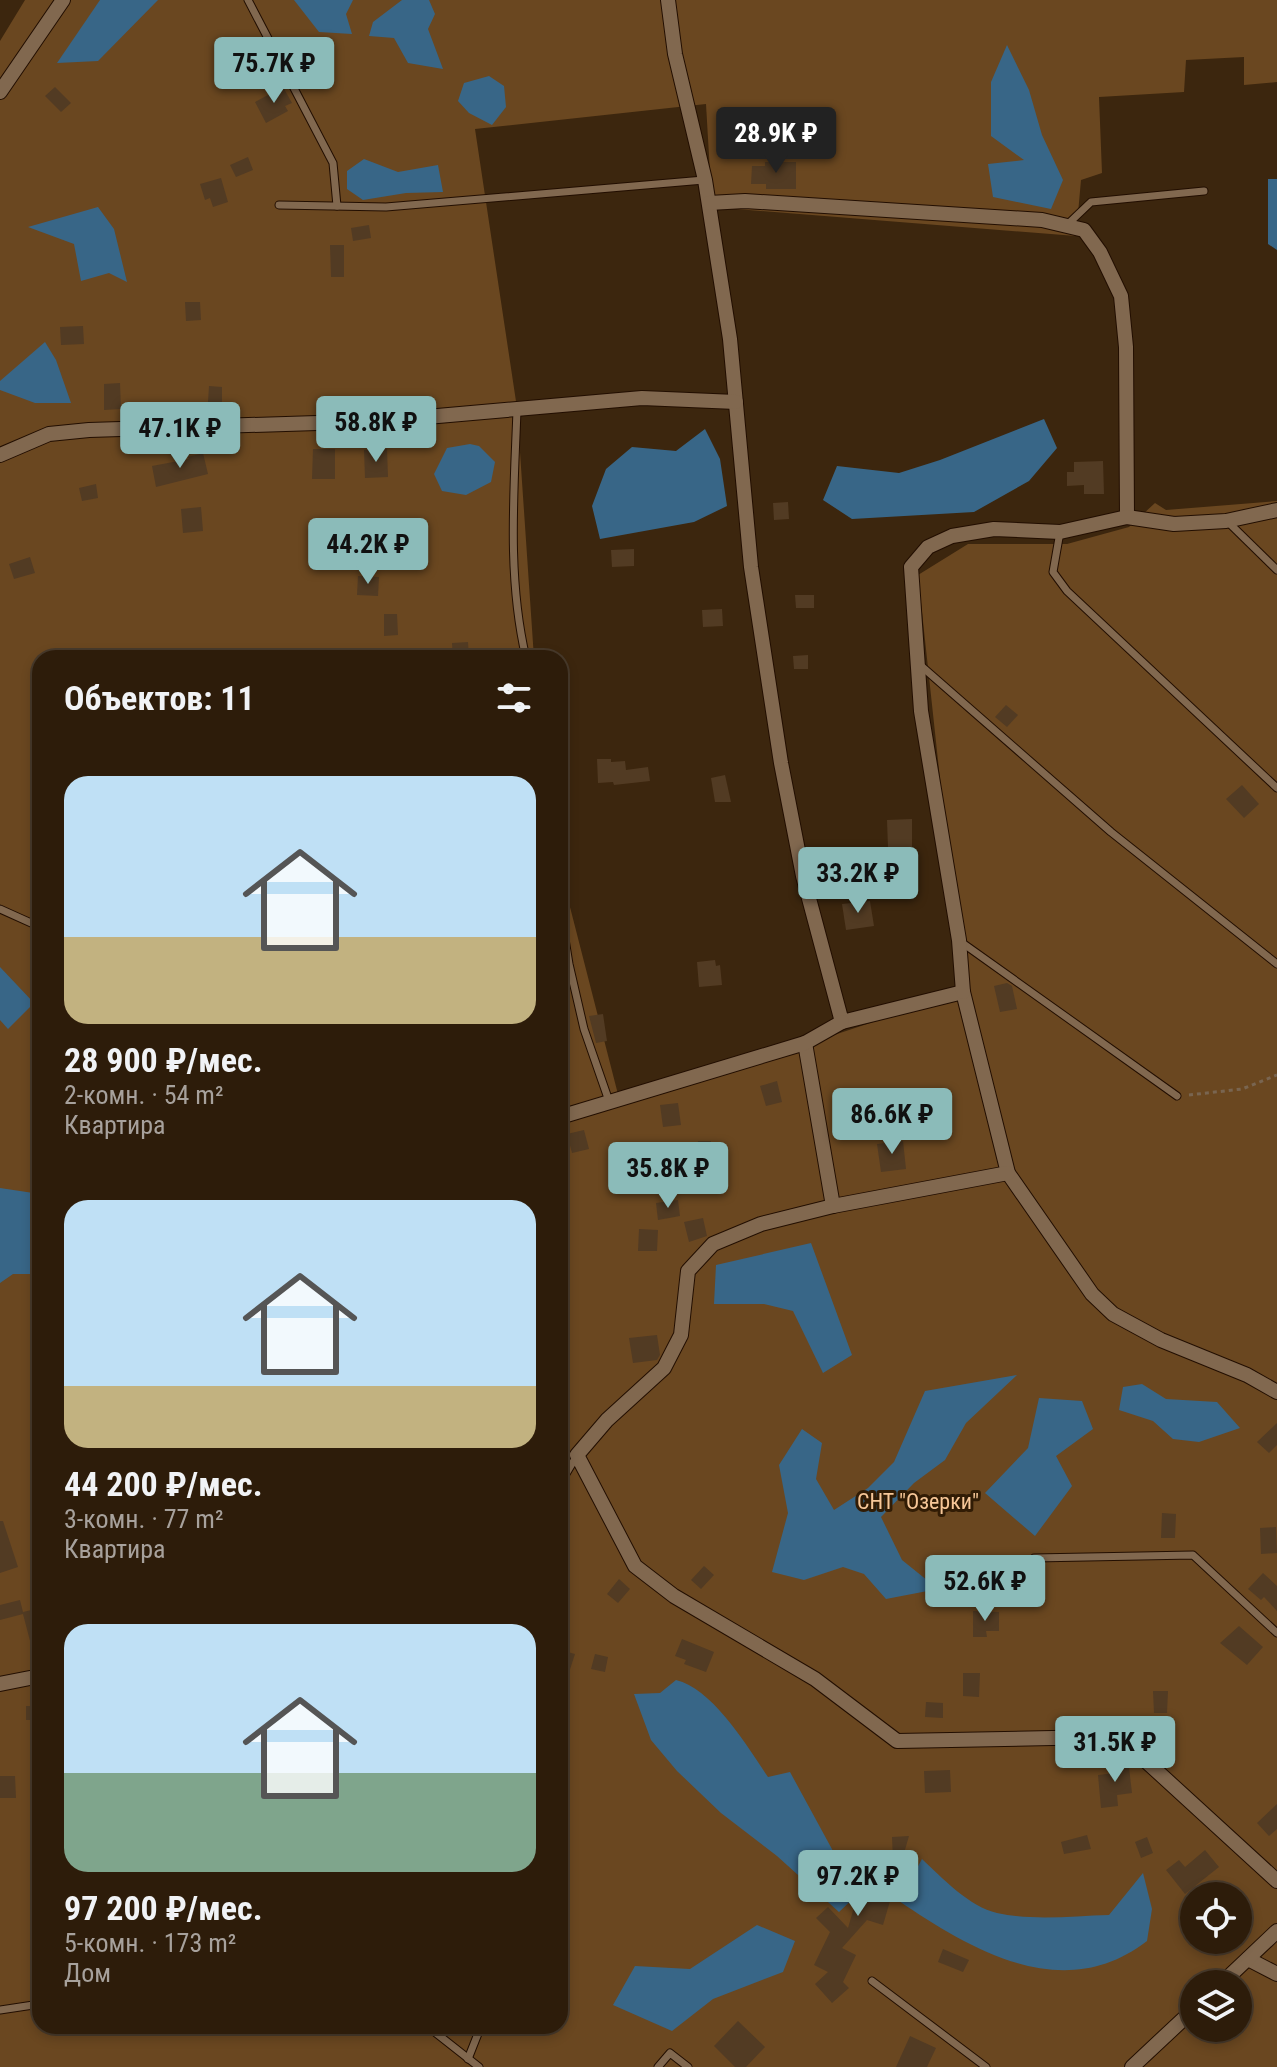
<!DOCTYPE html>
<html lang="ru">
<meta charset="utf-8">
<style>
:root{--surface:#2d1c0a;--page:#352513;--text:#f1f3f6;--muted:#a7a19c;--line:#483a2b;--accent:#8bbbb9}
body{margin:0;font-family:"Roboto Condensed",sans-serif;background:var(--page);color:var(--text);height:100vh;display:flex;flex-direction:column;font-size:30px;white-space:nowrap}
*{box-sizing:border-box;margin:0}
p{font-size:26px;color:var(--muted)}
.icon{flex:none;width:44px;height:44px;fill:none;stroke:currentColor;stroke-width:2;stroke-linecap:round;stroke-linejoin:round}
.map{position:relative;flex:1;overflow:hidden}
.drawer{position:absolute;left:32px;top:650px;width:536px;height:1384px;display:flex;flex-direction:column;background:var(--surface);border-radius:24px;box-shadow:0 4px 12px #0003,0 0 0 2px var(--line)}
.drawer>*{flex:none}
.controls{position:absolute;left:1180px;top:1882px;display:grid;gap:16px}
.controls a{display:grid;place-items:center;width:72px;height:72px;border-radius:50%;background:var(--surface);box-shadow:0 4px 12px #0003,0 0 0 2px var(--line);font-size:40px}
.price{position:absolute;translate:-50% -68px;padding:0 18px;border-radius:8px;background:var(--accent);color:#111;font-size:26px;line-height:52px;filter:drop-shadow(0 2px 4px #0008)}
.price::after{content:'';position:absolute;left:50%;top:48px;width:24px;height:18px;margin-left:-12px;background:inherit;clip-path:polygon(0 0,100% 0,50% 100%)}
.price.selected{background:#222;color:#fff}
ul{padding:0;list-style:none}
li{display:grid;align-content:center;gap:16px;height:424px;padding:0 32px}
li span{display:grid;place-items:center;height:248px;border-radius:24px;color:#555}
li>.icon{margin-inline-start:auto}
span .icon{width:144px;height:144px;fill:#fffc;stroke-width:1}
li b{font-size:34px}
h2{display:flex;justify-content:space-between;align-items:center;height:96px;padding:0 32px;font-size:34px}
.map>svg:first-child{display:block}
.green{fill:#6a4720;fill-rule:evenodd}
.water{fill:#386687}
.building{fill:#523b23}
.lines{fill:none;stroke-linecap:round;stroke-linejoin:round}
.service-casing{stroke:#220e00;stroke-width:9}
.minor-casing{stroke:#220e00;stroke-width:16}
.path{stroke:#796550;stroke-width:3;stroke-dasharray:4 4;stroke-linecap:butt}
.service{stroke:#81684f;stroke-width:7}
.minor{stroke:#81684f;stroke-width:14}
.labels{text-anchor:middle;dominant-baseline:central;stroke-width:6;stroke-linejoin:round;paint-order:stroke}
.park-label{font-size:22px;fill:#f7c798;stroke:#311c05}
</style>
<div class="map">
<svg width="1277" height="2067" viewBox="0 0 1277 2067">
<rect width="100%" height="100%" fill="#3c260e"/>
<!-- green -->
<path class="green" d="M25 0H1277V82L1244 85V57L1186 60 1184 92 1099 97 1102 173 1081 180 1076 236 712 207 706 104 475 129 517 408 534 658H40V2026H560V868L621 1106 963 992 918 575 968 544H1067L1129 527 1155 503 1166 510 1277 501V2067H0V41ZM1194 1896H1238V1940H1194ZM1194 1984H1238V2028H1194Z"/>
<!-- water -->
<g class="water">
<polygon points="100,0 158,0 98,61 57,63"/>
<polygon points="294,0 353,0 346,14 352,34 319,32"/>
<polygon points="402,0 429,0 435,14 428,29 443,69 408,63 394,38 369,36 373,22"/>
<polygon points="1007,45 1029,90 1042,135 1063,180 1051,209 993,197 988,164 1024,160 991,136 991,82"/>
<polygon points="489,76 504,86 506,107 492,125 469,113 458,101 464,83"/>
<polygon points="364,159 398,172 438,165 443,192 406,193 363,200 347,189 347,171"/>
<polygon points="1268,179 1277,179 1277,250 1268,244"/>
<polygon points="98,207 114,229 127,282 109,273 81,281 74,244 28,227"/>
<polygon points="45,342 56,360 71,403 35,403 0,390 0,381"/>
<polygon points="1044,419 1057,448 1029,481 974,512 852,519 823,500 837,466 899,473 940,460"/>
<polygon points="705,429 720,459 727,506 694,522 600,539 592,506 606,469 632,447 676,451"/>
<polygon points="470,444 479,446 495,462 491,482 466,495 442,491 434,474 447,448"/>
<polygon points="0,967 34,1003 8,1029 0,1020"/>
<polygon points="0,1188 40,1194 40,1274 13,1274 0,1283"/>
<polygon points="811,1243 852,1355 823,1373 793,1311 764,1304 714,1304 716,1265"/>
<polygon points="1017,1375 966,1423 945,1460 914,1483 881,1517 902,1560 938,1589 886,1599 864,1574 843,1567 804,1580 772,1572 788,1513 779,1465 802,1429 822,1443 816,1479 834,1510 868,1488 894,1462 925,1391"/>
<polygon points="1142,1384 1166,1399 1217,1402 1240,1428 1199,1442 1173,1439 1153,1421 1119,1410 1123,1387"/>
<polygon points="1039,1398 1082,1401 1093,1429 1056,1456 1072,1486 1035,1536 985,1493 1028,1448"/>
<path d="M676 1680C713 1689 747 1746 768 1777L790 1772 833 1851 861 1891 839 1912 777 1856 721 1813 677 1771 651 1740 634 1694 660 1693Z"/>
<path d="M922 1859C942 1878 970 1907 997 1913 1033 1921 1073 1916 1109 1915L1143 1873 1152 1909 1147 1941C1064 2005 973 1951 899 1901Z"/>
<polygon points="757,1925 795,1941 783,1972 713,1999 672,2031 613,2005 635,1966 690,1969"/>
</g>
<!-- building -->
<g class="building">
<polygon points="55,87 71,103 61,112 45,96"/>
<polygon points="283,87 292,103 285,106 288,111 266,123 255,102"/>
<polygon points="248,157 253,170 236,177 230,165"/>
<polygon points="765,162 796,162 796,189 766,189 766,184 751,184 752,166 765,166"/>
<polygon points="221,178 228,202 213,207 210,198 205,200 200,184"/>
<polygon points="369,225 371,238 353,241 351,228"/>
<polygon points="330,245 344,245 344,277 331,277"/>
<polygon points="185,302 200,302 201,320 186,321"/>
<polygon points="83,326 84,344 61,345 60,327"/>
<polygon points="120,383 121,409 104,410 104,384"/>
<polygon points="209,386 222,387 222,403 208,402"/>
<polygon points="313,449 335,449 335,479 312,479"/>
<polygon points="387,449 388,477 365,478 364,450"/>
<polygon points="203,453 208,474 156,487 152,466 189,459 188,457"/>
<polygon points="1103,461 1104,494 1084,494 1084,485 1067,486 1067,472 1074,472 1074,462"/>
<polygon points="96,484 98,498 82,501 79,488"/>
<polygon points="788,502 789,519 774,520 773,503"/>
<polygon points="201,507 203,531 183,533 181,509"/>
<polygon points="634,549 634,566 612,567 611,550"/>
<polygon points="30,557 35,573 14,579 9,564"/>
<polygon points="358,576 379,577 378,596 357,595"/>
<polygon points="795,595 814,595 814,608 796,608"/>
<polygon points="722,609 723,626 703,627 702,610"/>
<polygon points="384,614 397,614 398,635 384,636"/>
<polygon points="468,642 469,658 453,658 452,643"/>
<polygon points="808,655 808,669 794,669 793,656"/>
<polygon points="1006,705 1018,715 1007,727 995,717"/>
<polygon points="597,759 611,759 611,762 625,761 626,770 648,767 650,781 614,785 613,782 598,783"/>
<polygon points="725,775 731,802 715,802 711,778"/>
<polygon points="1242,785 1259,804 1244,818 1226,799"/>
<polygon points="912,819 912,847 888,848 887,820"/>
<polygon points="870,901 874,926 846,930 842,904"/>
<polygon points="715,960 716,966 720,965 722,985 699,987 697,962"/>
<polygon points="1007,983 1012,986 1017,1009 1000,1012 994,986"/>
<polygon points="603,1014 607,1041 596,1043 589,1016"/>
<polygon points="777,1081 782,1102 766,1106 760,1086"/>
<polygon points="678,1103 681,1125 663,1127 660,1105"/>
<polygon points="584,1130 589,1149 572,1153 567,1134"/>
<polygon points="698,1141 711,1141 711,1162 697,1162"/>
<polygon points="903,1141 906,1169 881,1172 877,1144"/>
<polygon points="678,1200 680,1216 658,1220 656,1203"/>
<polygon points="703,1218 707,1236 689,1242 684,1222"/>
<polygon points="639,1229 658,1230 657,1251 638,1251"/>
<polygon points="657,1335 660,1355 657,1360 633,1363 629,1338"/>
<polygon points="1277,1423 1277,1445 1269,1453 1257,1442"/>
<polygon points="1162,1513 1176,1514 1175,1538 1161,1538"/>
<polygon points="0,1521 3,1521 18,1567 0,1573"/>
<polygon points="1276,1527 1277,1553 1261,1554 1260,1528"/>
<polygon points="704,1566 714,1575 701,1589 691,1580"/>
<polygon points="1263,1573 1277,1586 1277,1611 1264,1597 1261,1600 1248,1589"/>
<polygon points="619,1579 630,1589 618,1603 607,1594"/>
<polygon points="20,1600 23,1612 40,1608 40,1660 35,1660 23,1614 0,1620 0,1605"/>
<polygon points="973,1611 999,1612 999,1631 986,1631 987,1637 973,1637"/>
<polygon points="1239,1626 1263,1647 1247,1665 1220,1643"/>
<polygon points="682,1639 714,1652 706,1672 684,1664 686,1660 675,1656"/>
<polygon points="560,1650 575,1654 563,1691 560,1690"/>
<polygon points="595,1654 608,1657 605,1672 591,1669"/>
<polygon points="963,1673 980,1673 979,1697 963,1696"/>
<polygon points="1153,1691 1168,1691 1167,1713 1154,1713"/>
<polygon points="926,1702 943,1703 943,1718 925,1717"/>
<polygon points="26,1706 39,1706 40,1720 26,1720"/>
<polygon points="1128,1759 1132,1793 1117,1795 1118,1806 1101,1808 1098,1775 1116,1773 1115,1761"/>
<polygon points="950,1770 951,1792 925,1793 924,1771"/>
<polygon points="0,1776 15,1776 16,1798 0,1798"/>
<polygon points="1277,1804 1277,1829 1269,1836 1257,1823"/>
<polygon points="1087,1835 1091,1849 1064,1854 1061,1842"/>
<polygon points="909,1836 883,1925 867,1920 842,1948 856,1955 843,1982 849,1988 832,2003 815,1984 828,1972 814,1965 830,1932 816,1918 828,1907 848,1928 870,1852 893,1859 892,1837"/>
<polygon points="1147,1837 1153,1853 1141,1858 1135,1842"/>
<polygon points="1205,1850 1219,1867 1185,1894 1166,1870 1179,1860 1185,1867"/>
<polygon points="943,1949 969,1960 963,1972 938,1962"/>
<polygon points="738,2021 765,2047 746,2067 735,2067 714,2046"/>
<polygon points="910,2036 936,2048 927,2067 896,2067"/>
</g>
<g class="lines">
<!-- service casing -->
<g class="service-casing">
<g id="service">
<polyline points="248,0 333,163 337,206"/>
<polyline points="279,205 386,207 704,180"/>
<polyline points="1068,224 1091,202 1204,191"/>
<path d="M517 410C514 493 507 577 526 658"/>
<polyline points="1228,522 1277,570"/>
<polyline points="1060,532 1053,572 1067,591 1277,788"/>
<polyline points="920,665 1111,832 1277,964"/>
<polyline points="560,908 569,964 584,1029 609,1101"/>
<polyline points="0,909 40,927"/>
<polyline points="961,942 1177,1096"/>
<polyline points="560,1484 576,1457"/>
<polyline points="1034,1558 1193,1555 1277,1633"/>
<polyline points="872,1981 986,2067"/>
<polyline points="0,2010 40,2004"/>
<polyline points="427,2026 479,2067"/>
<polyline points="468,2059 481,2026"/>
<polyline points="658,2067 670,2053 688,2067"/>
</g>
</g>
<!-- minor casing -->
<g class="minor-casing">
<g id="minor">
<polyline points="668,0 675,54 705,180 730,339 751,567 781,763 803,876 842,1022 963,992 1008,1173 1092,1294 1113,1314 1161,1340 1247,1375 1277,1392"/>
<polyline points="0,92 63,0"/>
<polyline points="709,203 745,201 1042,220 1084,230 1100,252 1121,296 1126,347 1127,517"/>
<polyline points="0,455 49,434 89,430 381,421 642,398 736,402"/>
<polyline points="963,992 959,940 921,711 911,567 928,547 952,536 994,529 1060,532 1127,517 1174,524 1226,521 1277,510"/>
<polyline points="805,1043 833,1206"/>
<polyline points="560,1117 805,1043 842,1022"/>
<polyline points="1008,1173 833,1206 761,1224 713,1244 688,1271 681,1335 664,1368 607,1420 577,1455 635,1566 674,1596 815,1679 897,1741 1102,1737 1124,1741 1277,1881"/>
<polyline points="0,1684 40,1676"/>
<polyline points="1248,1959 1277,1974"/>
<polyline points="1221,1984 1277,1931"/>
<polyline points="1132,2067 1194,2009"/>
</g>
</g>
<!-- path -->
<polyline class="path" points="1189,1095 1242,1089 1277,1075"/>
<!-- service -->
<use href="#service" class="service"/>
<!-- minor -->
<use href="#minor" class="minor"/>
</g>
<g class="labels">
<!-- park labels -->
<g class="park-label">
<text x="918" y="1501">СНТ "Озерки"</text>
</g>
</g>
</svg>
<div class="controls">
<a><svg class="icon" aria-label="locate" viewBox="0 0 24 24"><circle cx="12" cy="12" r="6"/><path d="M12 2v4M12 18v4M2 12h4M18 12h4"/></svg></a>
<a><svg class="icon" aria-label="layers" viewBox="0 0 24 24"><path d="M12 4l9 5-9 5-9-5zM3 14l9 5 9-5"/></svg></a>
</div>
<b class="price" style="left:274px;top:105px">75.7K ₽</b>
<b class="price selected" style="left:776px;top:175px">28.9K ₽</b>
<b class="price" style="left:376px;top:464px">58.8K ₽</b>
<b class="price" style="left:180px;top:470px">47.1K ₽</b>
<b class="price" style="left:368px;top:586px">44.2K ₽</b>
<b class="price" style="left:858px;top:915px">33.2K ₽</b>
<b class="price" style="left:892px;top:1156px">86.6K ₽</b>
<b class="price" style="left:668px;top:1210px">35.8K ₽</b>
<b class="price" style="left:985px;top:1623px">52.6K ₽</b>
<b class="price" style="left:1115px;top:1784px">31.5K ₽</b>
<b class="price" style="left:858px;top:1918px">97.2K ₽</b>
<section class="drawer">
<h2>Объектов: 11<svg class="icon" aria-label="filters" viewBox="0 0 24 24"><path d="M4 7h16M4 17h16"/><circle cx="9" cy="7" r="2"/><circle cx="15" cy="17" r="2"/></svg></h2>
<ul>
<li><span style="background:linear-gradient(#bfe0f5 65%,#c2b280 0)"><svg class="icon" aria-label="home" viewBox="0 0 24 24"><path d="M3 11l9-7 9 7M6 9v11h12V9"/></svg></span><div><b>28 900 ₽/мес.</b><p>2-комн. · 54 m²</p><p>Квартира</p></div></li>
<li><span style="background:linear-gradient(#bfe0f5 75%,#c2b280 0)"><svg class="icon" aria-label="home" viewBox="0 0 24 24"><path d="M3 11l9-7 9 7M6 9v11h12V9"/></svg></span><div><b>44 200 ₽/мес.</b><p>3-комн. · 77 m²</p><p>Квартира</p></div></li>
<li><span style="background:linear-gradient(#bfe0f5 60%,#7fa58c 0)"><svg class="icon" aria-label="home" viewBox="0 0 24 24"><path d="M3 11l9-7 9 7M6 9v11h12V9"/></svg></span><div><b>97 200 ₽/мес.</b><p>5-комн. · 173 m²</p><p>Дом</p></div></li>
</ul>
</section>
</div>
